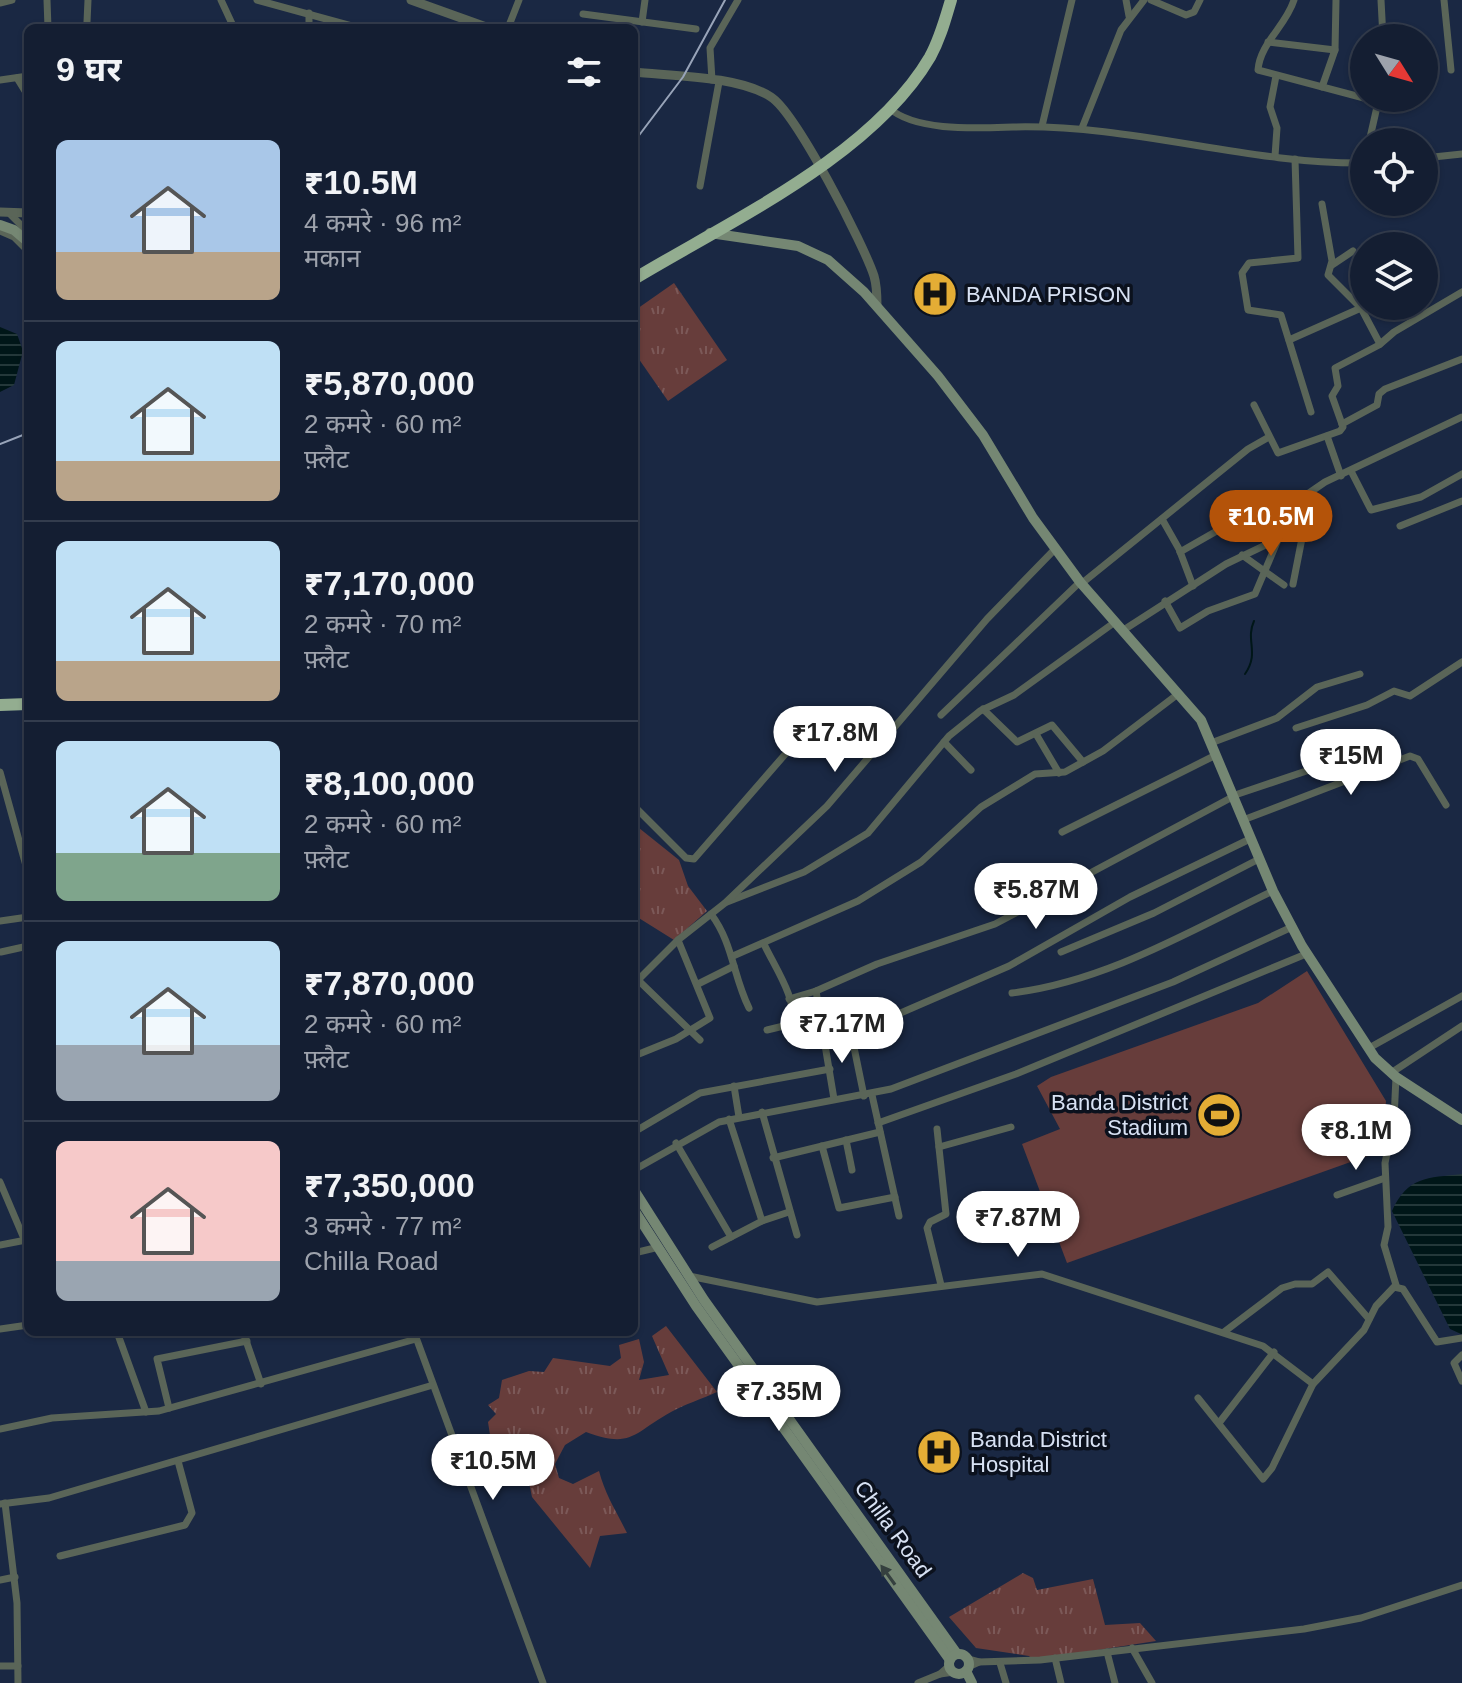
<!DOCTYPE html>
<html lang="hi">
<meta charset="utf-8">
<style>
:root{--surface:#141e32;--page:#212b3e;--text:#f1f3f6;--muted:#9da2ac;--line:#333c4d;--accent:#b45309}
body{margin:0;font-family:Arial,"Noto Sans Devanagari",sans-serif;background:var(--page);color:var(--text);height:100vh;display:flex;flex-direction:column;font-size:30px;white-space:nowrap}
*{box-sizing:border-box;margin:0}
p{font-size:26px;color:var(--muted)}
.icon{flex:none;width:44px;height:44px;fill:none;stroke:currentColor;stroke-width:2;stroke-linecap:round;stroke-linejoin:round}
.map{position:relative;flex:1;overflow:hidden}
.side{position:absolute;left:24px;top:24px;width:614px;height:1312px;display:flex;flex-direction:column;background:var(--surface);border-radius:12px;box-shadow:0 2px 6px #0004,0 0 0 2px var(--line)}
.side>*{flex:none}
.needle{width:52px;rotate:127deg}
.controls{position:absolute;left:1350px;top:24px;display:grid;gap:16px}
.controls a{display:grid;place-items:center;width:88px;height:88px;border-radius:50%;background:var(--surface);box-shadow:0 2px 6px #0004,0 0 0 2px var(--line);font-size:40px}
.price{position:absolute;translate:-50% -68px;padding:0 18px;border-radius:28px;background:#fff;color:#222;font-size:26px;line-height:52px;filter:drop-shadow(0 2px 4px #0008)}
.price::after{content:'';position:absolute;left:50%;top:48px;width:24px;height:18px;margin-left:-12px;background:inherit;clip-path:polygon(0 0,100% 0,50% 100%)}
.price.on{background:var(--accent);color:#fff}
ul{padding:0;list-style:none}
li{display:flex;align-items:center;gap:24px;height:200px;padding:0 32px}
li+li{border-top:2px solid var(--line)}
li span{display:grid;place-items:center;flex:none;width:224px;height:160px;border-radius:12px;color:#555}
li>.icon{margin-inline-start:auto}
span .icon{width:96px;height:96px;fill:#fffc;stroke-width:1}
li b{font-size:34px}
h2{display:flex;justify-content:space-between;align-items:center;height:96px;padding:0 32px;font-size:34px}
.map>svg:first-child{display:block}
.grass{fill:url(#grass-tufts)}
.pitch{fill:#673d3b}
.water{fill:url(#water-rules)}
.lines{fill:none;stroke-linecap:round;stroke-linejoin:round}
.stream{stroke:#001618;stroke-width:2}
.minor{stroke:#5a6558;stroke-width:7}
.tertiary{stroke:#5a6558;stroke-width:9}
.secondary{stroke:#758773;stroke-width:10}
.trunk{stroke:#93ad90;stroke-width:12}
.rail{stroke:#98a4b9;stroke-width:2}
.oneway{fill:#35403f}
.labels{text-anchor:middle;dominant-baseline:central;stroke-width:7;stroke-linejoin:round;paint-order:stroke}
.poi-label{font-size:22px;fill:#d8e2f4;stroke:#0b111d;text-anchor:start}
.street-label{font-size:22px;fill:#d8e2f4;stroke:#0b111d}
</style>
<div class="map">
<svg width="1462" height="1683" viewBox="0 0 1462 1683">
<defs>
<pattern id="grass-tufts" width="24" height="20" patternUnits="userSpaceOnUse" patternTransform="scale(2)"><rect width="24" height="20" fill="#673d3b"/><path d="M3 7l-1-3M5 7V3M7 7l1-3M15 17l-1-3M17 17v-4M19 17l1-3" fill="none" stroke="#7c5958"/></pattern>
<pattern id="water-rules" width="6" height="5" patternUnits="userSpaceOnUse" patternTransform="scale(2)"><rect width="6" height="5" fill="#001618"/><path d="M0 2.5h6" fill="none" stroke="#24383a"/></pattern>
</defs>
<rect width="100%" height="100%" fill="#1a2843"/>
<!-- grass -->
<g class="grass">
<polygon points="674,283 727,360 668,401 634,352 634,311"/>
<polygon points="634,824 679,860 688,886 707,911 674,940 634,915"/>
<path d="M666 1326 717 1392C702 1399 685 1404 671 1412 633 1433 632 1449 586 1432L565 1445 555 1464 559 1478 573 1484 599 1471C605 1494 616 1511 627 1533L600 1536 590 1568 532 1497 524 1459 490 1435 488 1422 496 1414 488 1405 499 1398 502 1380 529 1371 544 1372 553 1358 610 1366 621 1358 619 1345 639 1339 644 1362 639 1380 669 1375 652 1336Z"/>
<polygon points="1023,1573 1033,1578 1037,1590 1093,1579 1105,1625 1140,1623 1156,1641 1033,1660 1029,1656 976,1648 949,1617"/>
</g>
<!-- pitch -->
<polygon class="pitch" points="1307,971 1386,1101 1383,1140 1373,1154 1067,1263 1022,1144 1060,1129 1037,1086 1051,1077 1258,1003"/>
<!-- water -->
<g class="water">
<polygon points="0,327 17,334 23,351 14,385 0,392"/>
<path d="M1462 1174V1334H1461L1450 1329 1392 1211C1408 1176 1427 1178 1462 1174Z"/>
</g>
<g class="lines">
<!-- stream -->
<path class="stream" d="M1245 674C1260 652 1245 641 1254 621"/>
<!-- minor -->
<g class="minor">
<polyline points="47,0 48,28"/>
<polyline points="221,0 234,28"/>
<polyline points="257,0 359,28"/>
<polyline points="1126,0 1129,16"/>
<polyline points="1151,0 1186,15 1194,12 1200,0"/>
<path d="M1294 0C1286 26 1260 43 1258 70L1364 98"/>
<polyline points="1381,0 1383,38"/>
<polyline points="1444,0 1451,70"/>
<polyline points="0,3 12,0"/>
<polyline points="309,13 309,28"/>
<polyline points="583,14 696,29"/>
<polyline points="87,22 88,0"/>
<polyline points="642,22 645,0"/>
<polyline points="508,28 519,0"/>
<polyline points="1268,42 1335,50"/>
<polyline points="17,78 28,96"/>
<polyline points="0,80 28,76"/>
<polyline points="712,80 710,48 738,0"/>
<polyline points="1322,87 1335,50 1336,0"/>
<path d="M889 108C916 132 978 128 1013 127 1133 124 1246 164 1364 163"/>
<polyline points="1042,126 1072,0"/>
<polyline points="1082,128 1121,30 1144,0"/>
<polyline points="1369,142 1379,98"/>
<polyline points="1275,156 1277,128 1270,107 1276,76"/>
<polyline points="1424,158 1462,154"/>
<polyline points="1295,159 1298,258 1249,263 1242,273 1248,310 1281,315 1311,412"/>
<polyline points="700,186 719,82"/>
<polyline points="1322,204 1332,261 1328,275 1361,308"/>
<polyline points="11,215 28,232"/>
<polyline points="0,231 14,237 28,251"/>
<polyline points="1332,265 1353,251"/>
<polyline points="1289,340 1361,308 1380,344"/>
<polyline points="1254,405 1278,453 1340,431 1343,427 1332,396 1338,386 1335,368 1379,345 1394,332 1462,292"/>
<polyline points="1342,424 1377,405 1379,394 1385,389 1462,359"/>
<polyline points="1327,436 1341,476"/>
<polyline points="1351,471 1371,510 1421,497 1462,474"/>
<polyline points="1289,510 1290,515 1305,523 1293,584"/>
<polyline points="1162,519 1179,549 1193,586"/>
<polyline points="1400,526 1462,501"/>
<polyline points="1180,552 1278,496 1293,504 1325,482 1462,417"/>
<polyline points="1242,555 1284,585"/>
<polyline points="1081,584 1248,449 1269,437"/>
<polyline points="1165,601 1180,628 1208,611 1255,594 1289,514"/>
<polyline points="1122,631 1226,564 1278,539"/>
<polyline points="983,709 1017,742 1052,725 1083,762"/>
<polyline points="941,715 1080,582"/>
<polyline points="1296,728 1367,705 1394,691 1410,696 1462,662"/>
<polyline points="1036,734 1059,773"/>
<polyline points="944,742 971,770"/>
<polyline points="1211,743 1277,718 1317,687 1360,674"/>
<polyline points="0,772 28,873"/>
<polyline points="634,806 686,858 694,859 815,720"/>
<polyline points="1243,820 1410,756 1418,759 1446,805"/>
<polyline points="1062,832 1216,755"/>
<polyline points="727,902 804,872 868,833 949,736 980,711 1014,695 1115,622"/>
<path d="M711 914C733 943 733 976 749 1008"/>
<polyline points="0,921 28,917"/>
<path d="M764 944C774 966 798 1000 792 1024L767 1030"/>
<polyline points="1,952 28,946"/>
<polyline points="1061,952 1154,913 1259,859"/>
<polyline points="733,956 858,901 921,862 981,807 1035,774 1065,772 1103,751 1178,694"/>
<polyline points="638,980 700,1040"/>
<polyline points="634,984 678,940"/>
<polyline points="698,984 734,966"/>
<polyline points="816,991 834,1099"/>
<path d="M1012 993C1105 982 1190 931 1273 891"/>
<polyline points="789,999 816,991 877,964 995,924 1238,794 1333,762"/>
<polyline points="850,1028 864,1096"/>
<polyline points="825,1035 896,1015 1009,966 1130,897 1250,839"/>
<polyline points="1369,1048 1462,996"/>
<polyline points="634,1056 676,1039 710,1018 678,940 725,903 827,806 987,619 1055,549"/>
<polyline points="1391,1073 1462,1026"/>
<polyline points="1396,1077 1394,1119 1385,1163 1388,1227 1384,1245 1396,1285"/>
<polyline points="734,1086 739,1117"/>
<polyline points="872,1095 899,1216"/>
<polyline points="762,1112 797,1235"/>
<polyline points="729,1119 762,1221"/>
<polyline points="878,1123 1016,1074 1306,954"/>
<polyline points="937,1129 946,1214 930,1222 927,1228 941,1285"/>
<polyline points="634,1132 700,1093 830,1069"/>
<polyline points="846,1140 852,1170"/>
<polyline points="676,1143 731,1237"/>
<polyline points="822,1146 839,1208 895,1197"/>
<polyline points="939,1147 1011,1127"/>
<polyline points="773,1158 880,1132"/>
<polyline points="634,1170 719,1122 891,1089 1173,982 1292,927"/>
<polyline points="0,1182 25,1241"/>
<polyline points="1337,1195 1385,1178"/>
<polyline points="0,1245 26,1240"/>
<polyline points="712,1247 762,1221 789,1212"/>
<polyline points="634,1253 659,1247"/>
<polyline points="689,1276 817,1302 1042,1274 1263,1346 1313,1384"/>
<polyline points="0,1329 28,1325"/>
<polyline points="117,1332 146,1412"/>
<polyline points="167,1332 168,1333"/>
<polyline points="243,1332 261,1384"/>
<polyline points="414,1332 543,1683"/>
<polyline points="1224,1332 1282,1288 1295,1284 1312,1284 1328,1272 1369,1319"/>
<polyline points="1462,1355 1454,1363 1462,1381"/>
<polyline points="1198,1398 1263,1479 1272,1468 1313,1384 1364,1330 1376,1306 1394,1287 1403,1289 1437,1342 1462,1338"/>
<polyline points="169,1408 157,1359 247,1341"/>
<polyline points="1219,1423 1274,1352"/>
<polyline points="0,1429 52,1418 159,1411 416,1339"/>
<polyline points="5,1503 17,1603 18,1683"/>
<polyline points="0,1504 49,1498 433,1385"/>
<polyline points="60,1556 185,1525 192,1513 178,1461"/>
<polyline points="0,1580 15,1577"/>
<polyline points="1132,1648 1152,1683"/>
<polyline points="1107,1652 1115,1683"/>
<polyline points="1055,1658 1061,1683"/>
<polyline points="968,1659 979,1662 968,1667"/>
<polyline points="979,1662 1040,1660 1304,1629 1361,1618 1462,1585"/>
<polyline points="1000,1663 1006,1683"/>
<polyline points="950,1665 940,1674 954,1672"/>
<polyline points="0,1666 18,1666"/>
<polyline points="918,1683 940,1674"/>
</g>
<!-- tertiary -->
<g class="tertiary">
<polyline points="411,0 489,28"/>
<path d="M634 72C673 76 739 76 771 97 796 113 864 245 874 276 877 286 877 296 877 306"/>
<polyline points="0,212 28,213"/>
</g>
<!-- secondary -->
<g class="secondary">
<polyline points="0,225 14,230 28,242"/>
<polyline points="710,233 798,246 828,260 864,292 938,376 983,435 1033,518 1080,582 1201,720 1273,891 1302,946 1375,1058 1396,1077 1462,1120"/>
<polyline points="634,1190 704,1300 957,1654"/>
<polyline points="634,1210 696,1306 950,1660"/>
<circle cx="959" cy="1664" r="10"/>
<polyline points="966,1671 972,1683"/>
</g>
<!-- trunk -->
<g class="trunk">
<path d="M634 279C730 221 872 156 930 57 940 39 945 20 951 0"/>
<polyline points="0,705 28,704"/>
</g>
<!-- rail -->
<g class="rail">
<polyline points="634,142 683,77 725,0"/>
<polyline points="0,444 28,433"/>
</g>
</g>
<!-- one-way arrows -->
<defs><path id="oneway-solid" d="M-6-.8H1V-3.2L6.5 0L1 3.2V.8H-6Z" transform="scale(2)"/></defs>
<use class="oneway" href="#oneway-solid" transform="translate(888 1575) rotate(-126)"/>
<!-- icons -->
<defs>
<g id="hospital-disc" transform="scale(2.3)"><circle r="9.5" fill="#e4ad35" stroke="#0b111d"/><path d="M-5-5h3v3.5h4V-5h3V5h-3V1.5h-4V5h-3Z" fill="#111"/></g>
<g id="stadium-disc" transform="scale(2.3)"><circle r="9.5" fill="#e4ad35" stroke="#0b111d"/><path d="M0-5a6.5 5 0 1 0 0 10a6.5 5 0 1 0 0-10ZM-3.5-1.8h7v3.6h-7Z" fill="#111"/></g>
</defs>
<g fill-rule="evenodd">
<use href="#hospital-disc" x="935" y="294"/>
<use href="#stadium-disc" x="1219" y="1115"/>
<use href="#hospital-disc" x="939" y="1452"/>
</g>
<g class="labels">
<!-- poi labels -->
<g class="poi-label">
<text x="966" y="294">BANDA PRISON</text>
<text x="1188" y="1102" text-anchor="end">Banda District<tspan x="1188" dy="25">Stadium</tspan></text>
<text x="970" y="1439">Banda District<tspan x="970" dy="25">Hospital</tspan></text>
</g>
<!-- street labels -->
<g class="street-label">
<text transform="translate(893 1529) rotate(54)">Chilla Road</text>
</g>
</g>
</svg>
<div class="controls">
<a><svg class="needle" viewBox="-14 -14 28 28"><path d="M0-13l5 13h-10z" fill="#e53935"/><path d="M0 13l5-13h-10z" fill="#9da2ac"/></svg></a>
<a><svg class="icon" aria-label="locate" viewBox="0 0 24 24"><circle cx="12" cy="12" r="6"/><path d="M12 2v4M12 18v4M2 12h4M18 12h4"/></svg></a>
<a><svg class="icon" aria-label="layers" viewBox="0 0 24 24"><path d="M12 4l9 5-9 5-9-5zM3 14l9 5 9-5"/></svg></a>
</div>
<b class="price on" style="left:1271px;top:558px">₹10.5M</b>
<b class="price" style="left:835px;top:774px">₹17.8M</b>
<b class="price" style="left:1351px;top:797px">₹15M</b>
<b class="price" style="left:1036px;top:931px">₹5.87M</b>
<b class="price" style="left:842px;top:1065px">₹7.17M</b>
<b class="price" style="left:1356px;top:1172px">₹8.1M</b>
<b class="price" style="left:1018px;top:1259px">₹7.87M</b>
<b class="price" style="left:779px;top:1433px">₹7.35M</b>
<b class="price" style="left:493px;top:1502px">₹10.5M</b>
<section class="side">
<h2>9 घर<svg class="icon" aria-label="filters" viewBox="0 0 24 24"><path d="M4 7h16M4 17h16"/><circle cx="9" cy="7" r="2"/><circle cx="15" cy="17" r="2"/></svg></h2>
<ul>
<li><span style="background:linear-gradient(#a9c7e8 70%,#b9a48a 0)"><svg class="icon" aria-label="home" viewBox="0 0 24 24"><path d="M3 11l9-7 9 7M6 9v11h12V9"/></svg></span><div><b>₹10.5M</b><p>4 कमरे · 96 m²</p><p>मकान</p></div></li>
<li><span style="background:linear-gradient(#bfe0f5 75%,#b9a48a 0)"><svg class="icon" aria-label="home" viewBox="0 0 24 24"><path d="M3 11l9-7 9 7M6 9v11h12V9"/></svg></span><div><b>₹5,870,000</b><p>2 कमरे · 60 m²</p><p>फ़्लैट</p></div></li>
<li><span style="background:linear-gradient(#bfe0f5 75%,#b9a48a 0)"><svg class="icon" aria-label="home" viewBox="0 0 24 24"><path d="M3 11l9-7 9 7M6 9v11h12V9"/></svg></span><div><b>₹7,170,000</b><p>2 कमरे · 70 m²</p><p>फ़्लैट</p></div></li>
<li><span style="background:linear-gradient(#bfe0f5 70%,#7fa58c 0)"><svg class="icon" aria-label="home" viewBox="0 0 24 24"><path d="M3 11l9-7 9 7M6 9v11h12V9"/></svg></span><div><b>₹8,100,000</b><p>2 कमरे · 60 m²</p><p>फ़्लैट</p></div></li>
<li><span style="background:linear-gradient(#bfe0f5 65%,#9aa5b1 0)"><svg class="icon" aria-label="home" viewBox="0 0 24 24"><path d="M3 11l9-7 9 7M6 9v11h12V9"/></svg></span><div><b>₹7,870,000</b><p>2 कमरे · 60 m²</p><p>फ़्लैट</p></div></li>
<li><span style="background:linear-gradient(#f6c9c9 75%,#9aa5b1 0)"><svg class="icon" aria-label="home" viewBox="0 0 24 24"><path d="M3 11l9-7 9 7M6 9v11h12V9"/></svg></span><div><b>₹7,350,000</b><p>3 कमरे · 77 m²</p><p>Chilla Road</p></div></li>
</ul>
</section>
</div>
